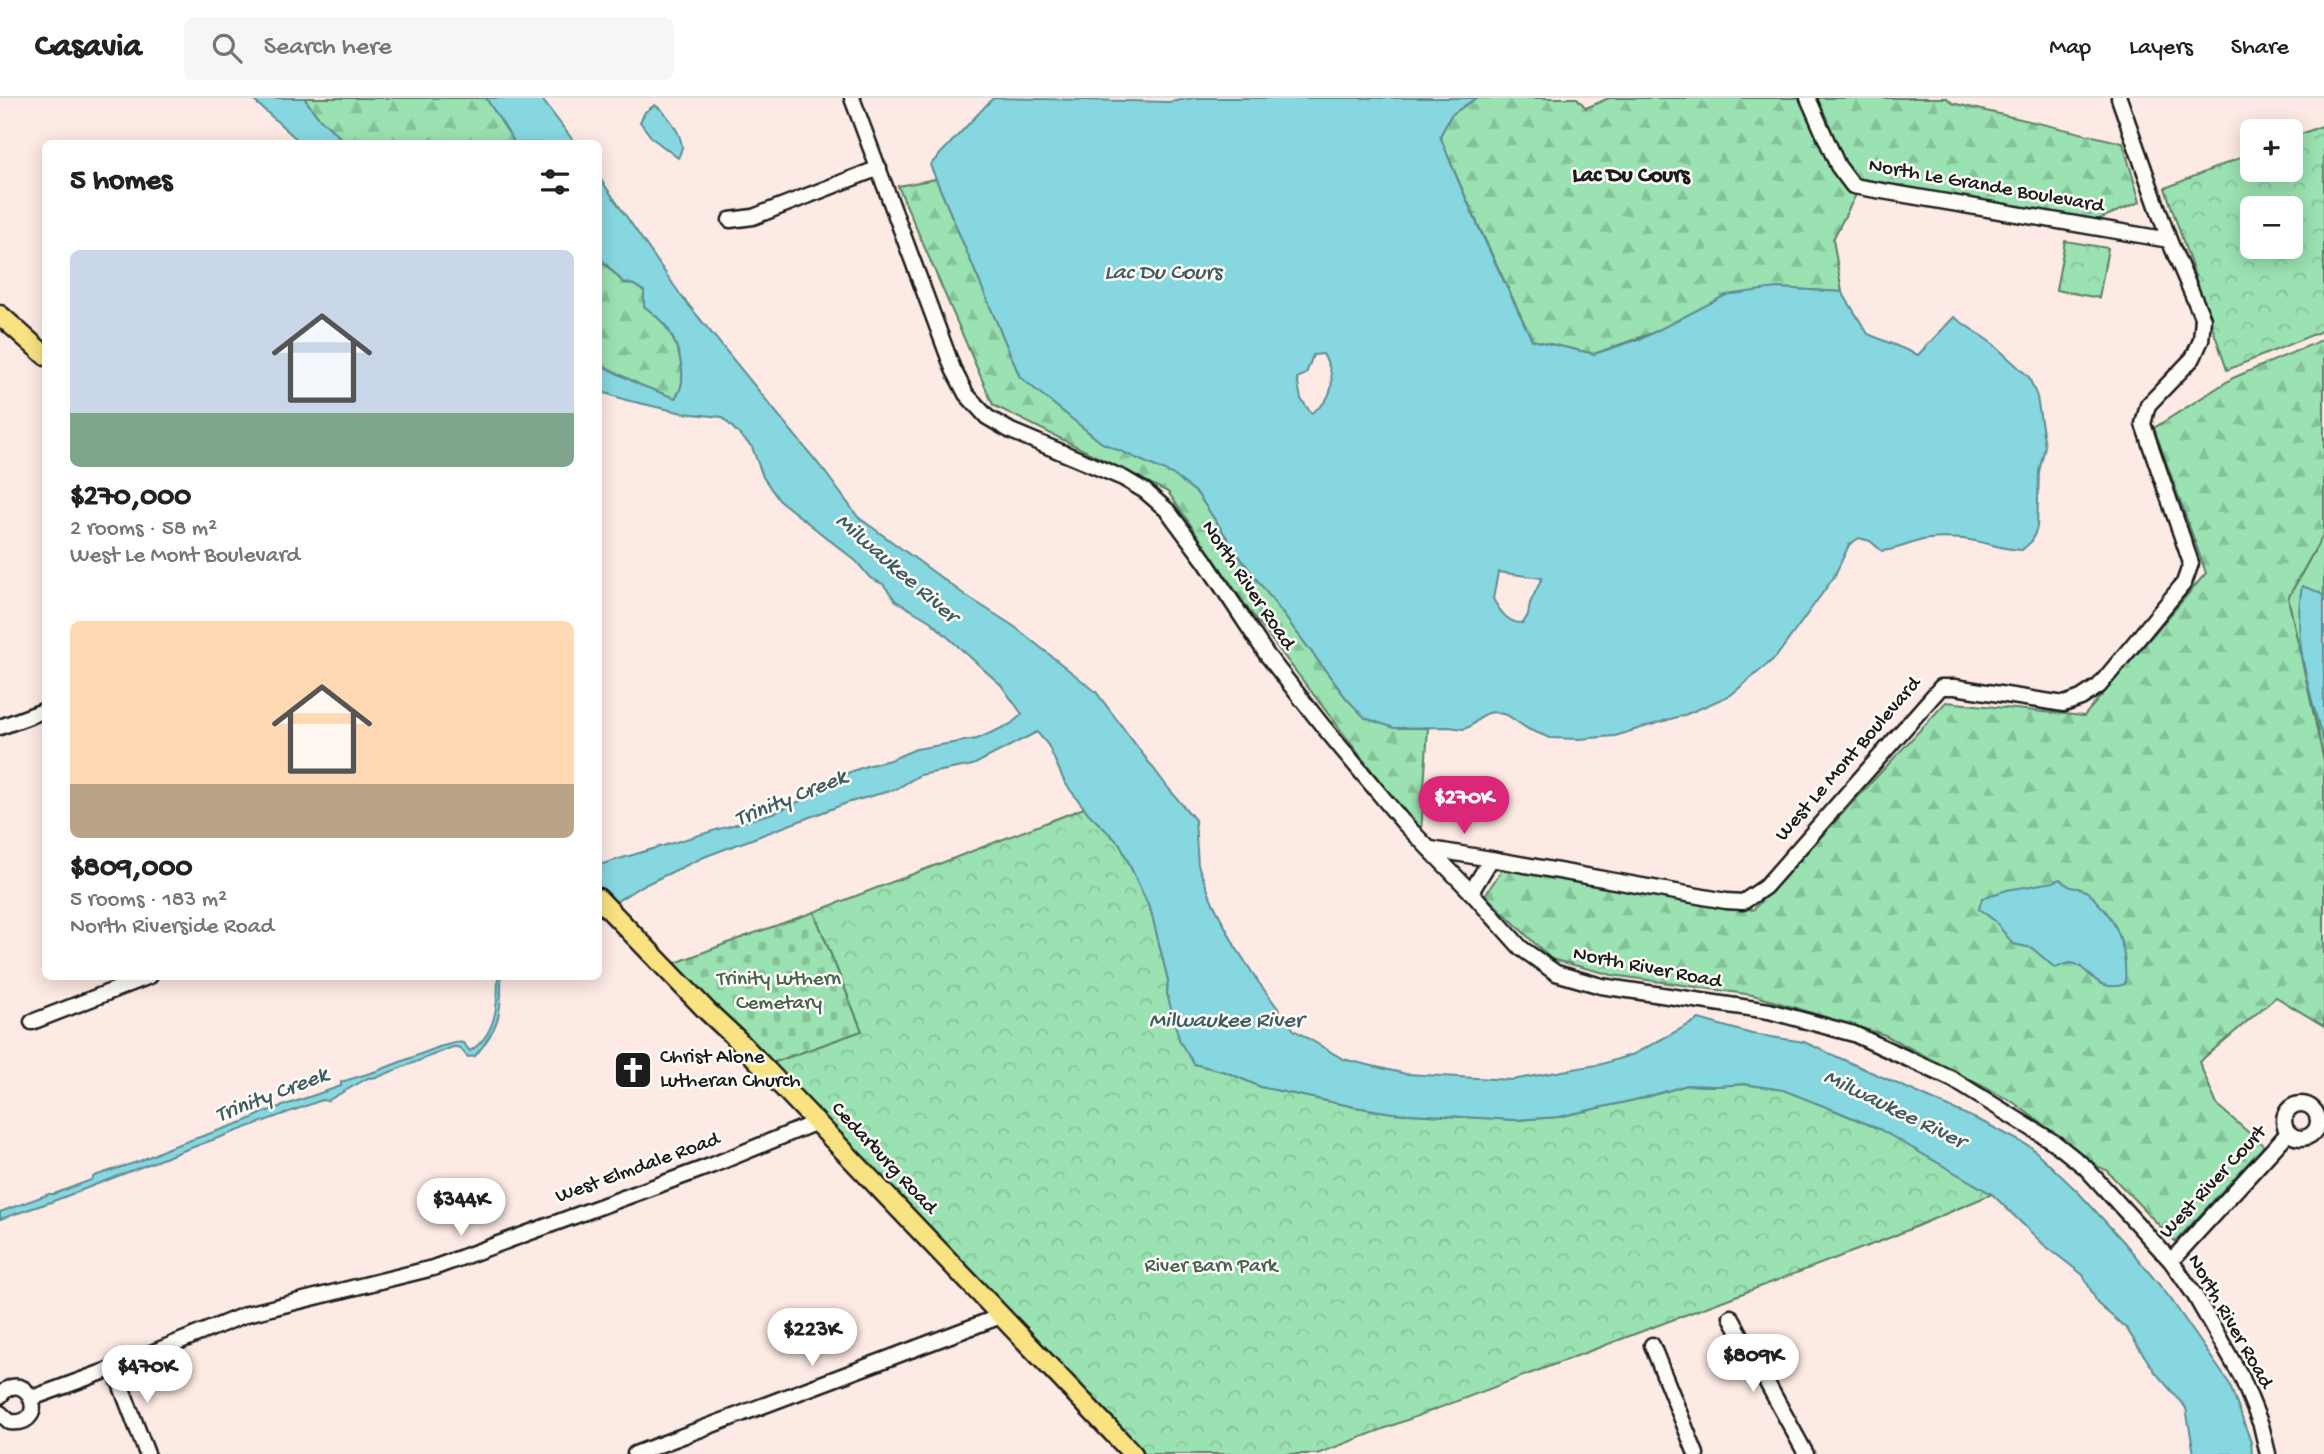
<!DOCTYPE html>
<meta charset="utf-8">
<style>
:root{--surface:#fff;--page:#f6f6f6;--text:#222;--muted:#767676;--line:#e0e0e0;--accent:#db2777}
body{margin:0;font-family:"Gochi Hand",sans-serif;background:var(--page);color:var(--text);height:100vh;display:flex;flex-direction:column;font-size:26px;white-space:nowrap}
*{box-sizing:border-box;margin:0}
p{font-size:23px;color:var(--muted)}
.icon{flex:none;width:38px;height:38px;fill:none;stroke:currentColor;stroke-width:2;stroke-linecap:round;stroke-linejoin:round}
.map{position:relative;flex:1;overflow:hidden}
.drawer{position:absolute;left:42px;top:42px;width:560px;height:840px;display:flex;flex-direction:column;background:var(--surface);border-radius:10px;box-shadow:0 4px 18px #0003}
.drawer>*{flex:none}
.buttons{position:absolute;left:2240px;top:21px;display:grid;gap:14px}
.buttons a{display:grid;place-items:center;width:63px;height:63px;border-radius:10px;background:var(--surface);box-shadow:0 4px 18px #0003;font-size:35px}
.price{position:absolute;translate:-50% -60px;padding:0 16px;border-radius:24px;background:#fff;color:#222;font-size:23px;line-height:46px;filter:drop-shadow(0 2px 4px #0008)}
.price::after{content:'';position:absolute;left:50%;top:42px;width:21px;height:16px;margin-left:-10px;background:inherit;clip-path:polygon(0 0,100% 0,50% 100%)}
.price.on{background:var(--accent);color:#fff}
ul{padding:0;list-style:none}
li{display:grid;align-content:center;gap:14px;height:371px;padding:0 28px}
li span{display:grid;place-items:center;height:217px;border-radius:10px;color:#555}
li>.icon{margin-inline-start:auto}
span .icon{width:126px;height:126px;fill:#fffc;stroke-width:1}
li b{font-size:30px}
h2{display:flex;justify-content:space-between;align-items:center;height:84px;padding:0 28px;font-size:30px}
header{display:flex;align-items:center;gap:42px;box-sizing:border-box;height:98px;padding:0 35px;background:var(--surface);border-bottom:2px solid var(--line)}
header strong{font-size:33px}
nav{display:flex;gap:38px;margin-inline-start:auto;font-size:24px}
.search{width:490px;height:63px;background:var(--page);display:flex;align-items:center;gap:18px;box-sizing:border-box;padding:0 24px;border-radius:10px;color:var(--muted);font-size:26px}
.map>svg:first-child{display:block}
.grass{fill:#9ae2b1;stroke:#5b7f66;stroke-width:2}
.forest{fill:url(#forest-firs);stroke:#5b7f66;stroke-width:2}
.cemetery{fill:url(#cemetery-stones);stroke:#5b7f66;stroke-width:2}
.park{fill:url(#park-crowns);stroke:#5b7f66;stroke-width:2;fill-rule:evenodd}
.water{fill:#87d7e1;stroke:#5c8c92;stroke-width:2;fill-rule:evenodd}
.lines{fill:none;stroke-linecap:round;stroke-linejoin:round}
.minor-casing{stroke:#1c1c1c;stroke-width:19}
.major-casing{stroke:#1c1c1c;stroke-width:23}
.minor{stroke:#fdfcf7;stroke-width:14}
.major{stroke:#f8e281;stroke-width:18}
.labels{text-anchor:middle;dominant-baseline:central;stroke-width:5;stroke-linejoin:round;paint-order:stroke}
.street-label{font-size:21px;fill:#1c1c1c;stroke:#fdfcf7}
.park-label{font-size:21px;fill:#486150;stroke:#fdfcf7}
.poi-label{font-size:21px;fill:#1c1c1c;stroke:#fdfcf7;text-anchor:start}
.neighbourhood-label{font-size:23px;font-weight:bold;fill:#1c1c1c;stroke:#fdfcf7}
.water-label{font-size:23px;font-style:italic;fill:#415d61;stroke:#fdfcf7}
</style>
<header>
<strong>Casavia</strong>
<div class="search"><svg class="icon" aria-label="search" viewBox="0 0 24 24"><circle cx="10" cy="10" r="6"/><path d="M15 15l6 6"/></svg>Search here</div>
<nav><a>Map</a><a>Layers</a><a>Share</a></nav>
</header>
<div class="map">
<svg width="2324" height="1356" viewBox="0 0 2324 1356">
<defs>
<pattern id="forest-firs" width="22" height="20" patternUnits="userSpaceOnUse" patternTransform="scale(1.75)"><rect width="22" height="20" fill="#9ae2b1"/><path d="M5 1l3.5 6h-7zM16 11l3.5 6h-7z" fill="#84c198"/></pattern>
<pattern id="cemetery-stones" width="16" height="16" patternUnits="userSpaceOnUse" patternTransform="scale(1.75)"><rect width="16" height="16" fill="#9ae2b1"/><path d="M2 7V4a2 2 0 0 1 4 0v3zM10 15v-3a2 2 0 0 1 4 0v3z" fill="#84c198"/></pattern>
<pattern id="park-crowns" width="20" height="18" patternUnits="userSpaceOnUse" patternTransform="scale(1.75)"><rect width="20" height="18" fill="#9ae2b1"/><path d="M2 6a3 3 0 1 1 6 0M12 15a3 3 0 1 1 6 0" fill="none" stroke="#84c198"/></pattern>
</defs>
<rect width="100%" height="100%" fill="#fdeae4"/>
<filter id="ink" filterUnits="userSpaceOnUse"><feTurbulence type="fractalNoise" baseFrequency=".0143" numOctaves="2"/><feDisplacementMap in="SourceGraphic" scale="14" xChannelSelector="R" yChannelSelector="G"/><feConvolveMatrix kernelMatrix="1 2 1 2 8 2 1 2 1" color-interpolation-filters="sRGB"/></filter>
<g filter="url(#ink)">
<!-- grass -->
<polygon class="grass" points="2324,435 2324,663 2288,500"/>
<!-- forest -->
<g class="forest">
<polygon points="304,0 486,0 515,45 346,45 318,19"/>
<path d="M1476 0H1577L1586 10 1609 0H1947L1952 5 2123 45 2140 104 2092 124 1864 81 1833 141 1842 194 1777 190 1594 256 1532 242C1501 174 1467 108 1440 38L1451 17Z"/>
<polygon points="936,81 1020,279 1102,345 1173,376 1197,395 1240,459 1347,601 1394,630 1428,630 1421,735 1423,740 1249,512 1168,394 993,307 898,88"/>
<path d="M598 159 623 184 634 187 644 193V208C653 215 662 222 668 232 679 249 690 284 675 301L640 287 599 266Z"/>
<polygon points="2324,241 2324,435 2288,500 2324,663 2324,928 2276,899 2199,964 2217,1007 2264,1048 2175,1144 2106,1072 2099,1069 2013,1004 1885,937 1753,897 1612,877 1551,861 1485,797 1504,769 1753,812 1946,604 2084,618 2206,475 2154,330 2233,280"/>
</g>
<!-- cemetery -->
<polygon class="cemetery" points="814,814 862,933 764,968 665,869 738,841"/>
<!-- park -->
<g class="park">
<path d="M2324 27V232L2227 272 2165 90 2252 55V72H2291V40ZM2252 110H2291V149H2252Z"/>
<polygon points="2065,143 2108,150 2099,200 2056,192"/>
<polygon points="1084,710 1120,746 1151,813 1168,882 1167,896 1194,966 1226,974 1261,989 1355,1009 1393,1015 1516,1022 1558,1019 1643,1000 1687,987 1716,988 1744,986 1783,991 1880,1031 1992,1096 1889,1140 1317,1356 1131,1356 764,968 862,933 814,814"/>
</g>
<!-- water -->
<g class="water">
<polygon points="251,0 304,0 318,19 346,45 301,45"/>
<polygon points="486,0 541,0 575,45 515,45"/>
<path d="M993 0 1170 4 1193 0H1476L1451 17 1440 38C1467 108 1500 175 1532 242L1594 256 1643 240 1726 197 1777 190 1842 194 1868 236 1918 257 1954 219 1993 246 2029 279 2037 299 2045 348 2039 374 2037 429 2032 443 2022 452C2002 452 1983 443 1963 441 1949 440 1932 439 1919 443 1906 447 1895 452 1882 453L1870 443 1859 440 1849 447 1834 479 1776 559 1731 597 1687 616 1615 638 1579 641 1550 640 1528 631 1507 617 1493 614 1485 616 1469 629 1463 631 1449 629 1394 630 1365 620 1347 601 1240 459 1197 395 1172 376 1102 345 1020 279 930 67ZM1323 256C1337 279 1335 301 1311 315L1301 301 1297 280 1306 276 1313 257ZM1498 474 1542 480 1530 505 1528 517 1523 525C1508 526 1500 513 1493 501Z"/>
<path d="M655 7C666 14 681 34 682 49 682 50 679 59 678 60L652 40 640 24 645 14Z"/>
<path d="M599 79 682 199 825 374 858 419 965 497 1015 529 1096 594 1169 691 1195 722 1198 767 1213 805 1235 848 1259 885 1294 932 1343 961 1406 976 1512 982 1602 966 1634 956 1699 921 1752 936 1804 944 1987 1026 2031 1049 2078 1094 2123 1143 2170 1200 2229 1285 2251 1344 2252 1356H2194L2186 1310 2155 1274 2126 1230 2098 1206 2083 1177 2043 1146 1992 1096 1879 1031 1839 1014 1783 992 1744 986 1716 988 1687 987 1643 1000 1558 1019 1516 1022 1393 1015 1355 1009 1261 989 1226 974 1194 966 1180 944 1167 896 1168 882 1151 813 1120 746 1089 716 1065 685 1048 647 1037 634 973 667 920 677 896 691 847 705 704 759 638 790 614 805 604 794 598 796 599 767 776 714 820 694 848 675 866 668 890 662 916 651 977 641 1011 626 1022 616 1001 587 930 523 896 503 883 486 870 480 856 463 779 402 763 379 752 349 722 319 683 315 626 302 599 293V266L640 287 675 300C690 284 679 249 668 231 662 222 653 215 644 208V193L634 187 623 184 599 159Z"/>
<path d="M2302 488 2319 494 2324 499V646C2310 596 2292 541 2302 488Z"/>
<path d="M2060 781C2074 794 2072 787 2084 792 2089 794 2094 800 2097 804 2120 824 2127 856 2125 886 2095 897 2088 866 2071 865 2066 865 2059 869 2055 870L2032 850 2013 846 1995 823 1979 811 1982 800 2007 792 2053 784Z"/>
<path d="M498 879H501C502 915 499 930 475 958L468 959C462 954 462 948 453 949L378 979 368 980 327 1003 322 1002 177 1055 51 1104 0 1121V1114L49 1096H54L91 1082 94 1078 140 1063 168 1050 246 1023 265 1014 341 988V984L377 973 439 949 458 944 463 945 470 953C496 937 498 907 498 879Z"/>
</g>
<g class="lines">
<!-- minor casing -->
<g class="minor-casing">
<g id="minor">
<polyline points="852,0 953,271 966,296 987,319 1011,333 1123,380 1145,393 1168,413 1205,463 1267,557 1322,627 1403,724 1471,794 1521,850 1556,875 1601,888 1769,913 1854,936 1952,981 2055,1045 2085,1069 2171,1163 2194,1196 2242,1280 2261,1327 2268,1356"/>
<polyline points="1808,0 1838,68 1853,88 2169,142"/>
<polyline points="730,122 753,119 879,70"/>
<polyline points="0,629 46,612"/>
<polyline points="1431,751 1491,761"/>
<polyline points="1471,794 1491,761 1726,803 1743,804 1765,789 1941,589 1955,589 2064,606 2081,600 2099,588 2184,485 2191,465 2143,326 2148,307 2193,260 2201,242 2203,221 2169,142 2119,0"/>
<polyline points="32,924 150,878"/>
<circle cx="2301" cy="1023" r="17"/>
<polyline points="2171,1163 2288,1035"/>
<polyline points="1731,1219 1806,1356"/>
<polyline points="1652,1247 1696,1356"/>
<polyline points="114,1270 147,1356"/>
<path d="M0 1298C26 1265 53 1329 10 1324L0 1315"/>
<polyline points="32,1300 114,1270 247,1216 433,1170 713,1067 817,1024"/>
<polyline points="635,1356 1001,1218"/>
</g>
</g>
<!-- major casing -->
<g class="major-casing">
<g id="major">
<polyline points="0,217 46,258"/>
<polyline points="598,800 707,913 736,940 1133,1356"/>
</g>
</g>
<!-- minor -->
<use href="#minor" class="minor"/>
<!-- major -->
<use href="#major" class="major"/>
</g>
</g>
<!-- icons -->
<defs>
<g id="church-square" transform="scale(2.0125)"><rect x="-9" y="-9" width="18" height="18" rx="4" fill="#1c1c1c" stroke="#fdfcf7"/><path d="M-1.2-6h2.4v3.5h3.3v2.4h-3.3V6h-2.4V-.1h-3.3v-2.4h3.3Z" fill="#fff"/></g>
</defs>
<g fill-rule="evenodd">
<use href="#church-square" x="633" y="972"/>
</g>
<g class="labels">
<!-- street labels -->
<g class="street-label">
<text transform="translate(1986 89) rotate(10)">North Le Grande Boulevard</text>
<text transform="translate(1247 488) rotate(56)">North River Road</text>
<text transform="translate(1849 662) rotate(-49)">West Le Mont Boulevard</text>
<text transform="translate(1647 871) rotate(11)">North River Road</text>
<text transform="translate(883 1061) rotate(47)">Cedarburg Road</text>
<text transform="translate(638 1071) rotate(-20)">West Elmdale Road</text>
<text transform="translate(2214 1085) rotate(-47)">West River Court</text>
<text transform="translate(2229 1224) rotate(60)">North River Road</text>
</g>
<!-- park labels -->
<g class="park-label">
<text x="779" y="882">Trinity Luthern<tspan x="779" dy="24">Cemetary</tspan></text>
<text x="1211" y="1169">River Barn Park</text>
</g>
<!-- poi labels -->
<g class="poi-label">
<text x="660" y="960">Christ Alone<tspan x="660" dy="24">Lutheran Church</tspan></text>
</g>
<!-- neighbourhood labels -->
<g class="neighbourhood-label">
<text x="1631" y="78">Lac Du Cours</text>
</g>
<!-- water labels -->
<g class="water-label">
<text x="1163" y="175">Lac Du Cours</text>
<text transform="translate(896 471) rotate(41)">Milwaukee River</text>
<text transform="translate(791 701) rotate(-22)">Trinity Creek</text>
<text x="1226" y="923">Milwaukee River</text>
<text transform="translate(272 998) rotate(-21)">Trinity Creek</text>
<text transform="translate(1894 1012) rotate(26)">Milwaukee River</text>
</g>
</g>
</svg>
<div class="buttons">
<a>+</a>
<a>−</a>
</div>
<b class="price on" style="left:1464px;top:738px">$270K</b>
<b class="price" style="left:461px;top:1140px">$344K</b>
<b class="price" style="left:812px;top:1270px">$223K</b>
<b class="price" style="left:1753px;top:1296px">$809K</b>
<b class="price" style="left:147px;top:1307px">$470K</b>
<section class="drawer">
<h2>5 homes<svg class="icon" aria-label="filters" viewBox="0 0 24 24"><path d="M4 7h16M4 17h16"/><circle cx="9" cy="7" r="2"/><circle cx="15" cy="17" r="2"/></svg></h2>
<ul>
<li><span style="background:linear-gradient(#c9d6e8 75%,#7fa58c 0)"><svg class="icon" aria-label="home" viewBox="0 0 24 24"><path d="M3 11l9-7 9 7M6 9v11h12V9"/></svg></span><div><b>$270,000</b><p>2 rooms · 58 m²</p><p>West Le Mont Boulevard</p></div></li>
<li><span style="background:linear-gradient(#ffd9b3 75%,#b9a48a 0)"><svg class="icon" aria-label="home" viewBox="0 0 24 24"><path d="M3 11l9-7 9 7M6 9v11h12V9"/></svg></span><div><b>$809,000</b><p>5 rooms · 183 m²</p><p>North Riverside Road</p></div></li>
</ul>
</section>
</div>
